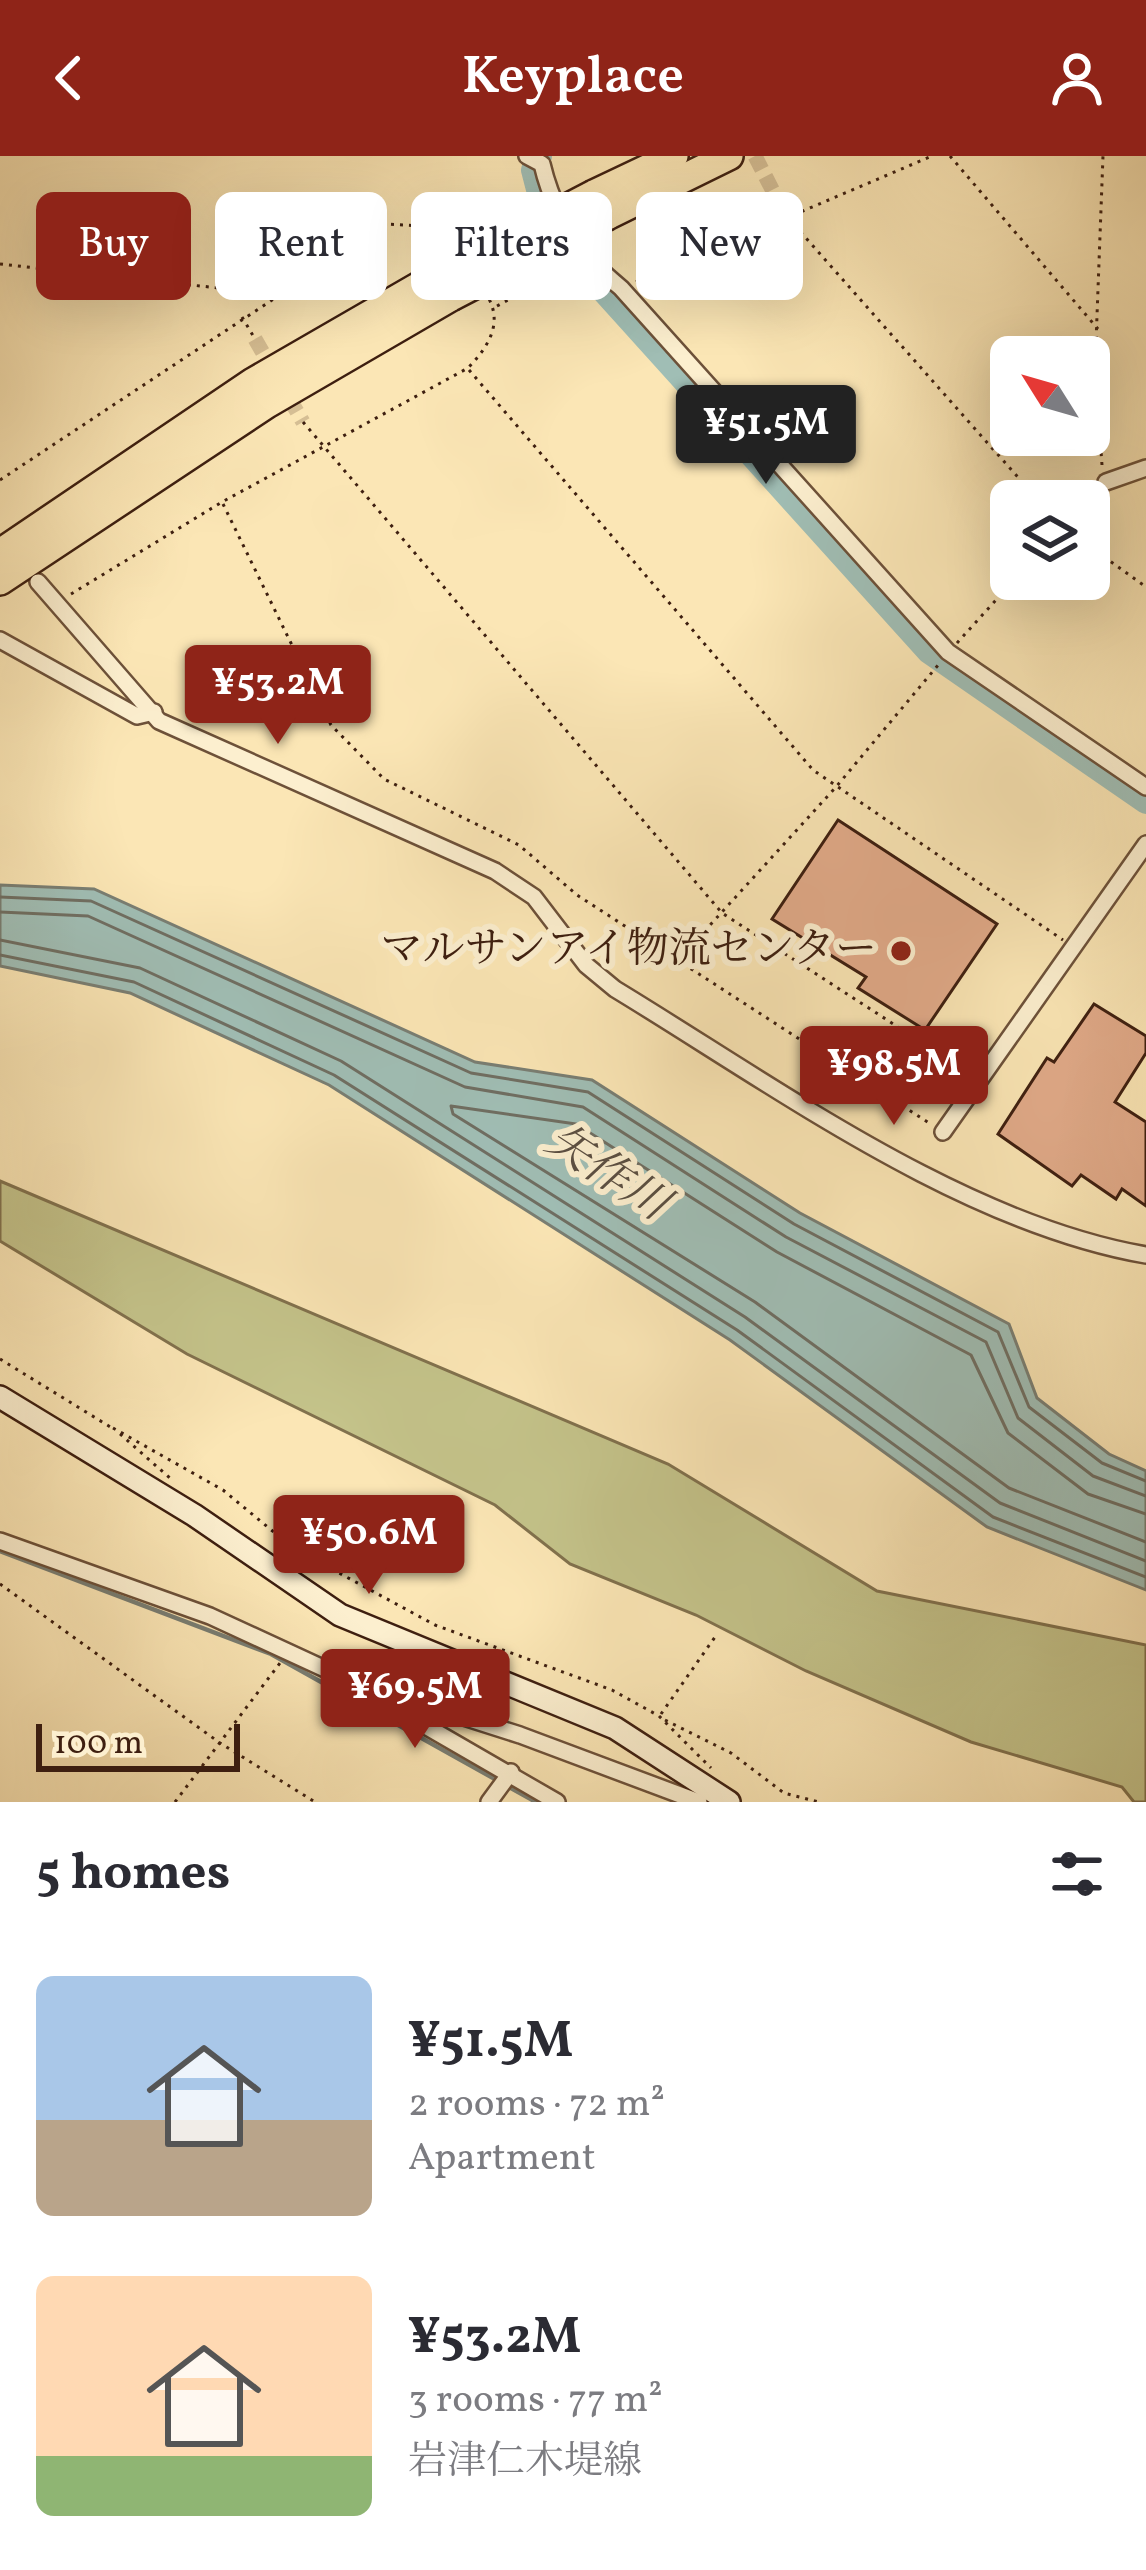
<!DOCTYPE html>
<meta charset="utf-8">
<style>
:root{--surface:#fff;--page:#f2f2f3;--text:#2b2b33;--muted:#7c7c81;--accent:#8f2418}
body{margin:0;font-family:Vollkorn,"Noto Serif JP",serif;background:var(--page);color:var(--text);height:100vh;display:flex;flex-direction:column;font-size:45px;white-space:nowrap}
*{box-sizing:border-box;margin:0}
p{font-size:39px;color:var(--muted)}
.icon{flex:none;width:66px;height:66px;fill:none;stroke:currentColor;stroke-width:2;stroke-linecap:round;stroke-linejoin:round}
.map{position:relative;height:1646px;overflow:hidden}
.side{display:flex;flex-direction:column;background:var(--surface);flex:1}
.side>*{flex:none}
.top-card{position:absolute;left:36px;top:36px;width:1074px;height:108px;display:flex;gap:24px}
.needle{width:78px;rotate:307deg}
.fabs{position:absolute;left:990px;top:180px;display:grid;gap:24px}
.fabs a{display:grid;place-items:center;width:120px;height:120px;border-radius:18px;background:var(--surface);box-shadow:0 12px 48px #0002;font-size:60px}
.scale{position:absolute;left:36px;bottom:30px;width:204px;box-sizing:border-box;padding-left:12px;border:6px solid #3e1f10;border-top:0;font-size:33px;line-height:42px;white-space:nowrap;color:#3e1f10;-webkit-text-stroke:9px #fcefcf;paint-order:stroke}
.price{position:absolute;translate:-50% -102px;padding:0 27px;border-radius:12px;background:var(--accent);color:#fff;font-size:39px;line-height:78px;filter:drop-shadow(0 3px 6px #0008)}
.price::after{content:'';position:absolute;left:50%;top:72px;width:36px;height:27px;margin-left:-18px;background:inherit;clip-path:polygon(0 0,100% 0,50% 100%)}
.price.selected{background:#222;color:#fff}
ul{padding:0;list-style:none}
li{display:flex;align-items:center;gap:36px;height:300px;padding:0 36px}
li span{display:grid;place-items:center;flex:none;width:336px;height:240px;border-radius:18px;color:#555}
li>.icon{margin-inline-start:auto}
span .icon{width:144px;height:144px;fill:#fffc;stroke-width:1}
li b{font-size:51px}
h2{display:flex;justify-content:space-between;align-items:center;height:144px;padding:0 36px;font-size:51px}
.pill{padding:0 42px;border-radius:18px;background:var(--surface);box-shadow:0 12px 48px #0002;font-size:42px;line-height:108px}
.pill.selected{background:var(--accent);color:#fff}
header{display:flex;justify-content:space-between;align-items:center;height:156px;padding:0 36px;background:var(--accent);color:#fff;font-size:54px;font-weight:600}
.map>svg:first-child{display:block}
.green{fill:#c4c38a;stroke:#81714d;stroke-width:3}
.water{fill:#a0beb5;stroke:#797e73;stroke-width:3}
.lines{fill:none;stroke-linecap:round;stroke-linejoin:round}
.shore{stroke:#6f6e62;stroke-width:3}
.stream{stroke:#797e73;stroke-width:4.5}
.river{stroke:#a0beb5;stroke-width:24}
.building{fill:#e1aa89;stroke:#3e1f10;stroke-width:3}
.street-tunnel{stroke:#d5be94;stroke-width:15;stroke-dasharray:15 8;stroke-linecap:butt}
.street-casing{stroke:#6d5139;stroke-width:20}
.secondary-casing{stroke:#3e1f10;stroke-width:26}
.highway-casing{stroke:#3e1f10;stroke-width:32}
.path{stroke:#3e1f10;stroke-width:3;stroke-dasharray:3 6;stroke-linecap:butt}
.street{stroke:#fcefcf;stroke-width:15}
.secondary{stroke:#fcefcf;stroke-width:21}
.highway{stroke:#fbe6b5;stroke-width:27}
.highway-bridge-casing{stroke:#3e1f10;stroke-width:32;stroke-linecap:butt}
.highway-bridge{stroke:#fbe6b5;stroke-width:27}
.poi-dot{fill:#8f2418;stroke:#fcefcf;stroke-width:4.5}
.labels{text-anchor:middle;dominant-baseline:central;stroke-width:12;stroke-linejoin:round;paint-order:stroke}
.poi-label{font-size:42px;fill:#3e1f10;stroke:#fcefcf;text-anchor:end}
.water-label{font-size:45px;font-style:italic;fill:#5b4f42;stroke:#fcefcf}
</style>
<header><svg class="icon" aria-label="back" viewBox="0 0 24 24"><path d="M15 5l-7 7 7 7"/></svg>Keyplace<svg class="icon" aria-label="person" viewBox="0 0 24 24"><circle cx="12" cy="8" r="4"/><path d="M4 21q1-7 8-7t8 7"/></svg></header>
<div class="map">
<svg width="1146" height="1646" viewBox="0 0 1146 1646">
<rect width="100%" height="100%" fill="#fbe6b5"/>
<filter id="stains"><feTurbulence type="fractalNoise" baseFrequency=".00167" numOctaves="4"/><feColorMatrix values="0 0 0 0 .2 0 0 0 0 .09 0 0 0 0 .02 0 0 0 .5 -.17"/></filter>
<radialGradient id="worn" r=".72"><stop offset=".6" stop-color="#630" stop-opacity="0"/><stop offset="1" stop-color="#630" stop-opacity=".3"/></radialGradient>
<!-- green -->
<polygon class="green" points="0,1025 668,1308 877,1435 1146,1489 1146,1646 1134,1646 1122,1631 971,1586 806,1515 696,1459 570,1408 495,1349 187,1198 0,1085"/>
<!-- water -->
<polygon class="water" points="0,729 94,733 475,906 592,924 800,1057 1009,1168 1037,1242 1109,1298 1146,1315 1146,1434 987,1371 730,1184 329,929 130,837 0,810"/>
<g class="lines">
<!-- shore -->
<g class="shore">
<polyline points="0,741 91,745 471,917 588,936 794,1068 998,1176 1029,1251 1102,1307 1146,1325"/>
<polyline points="0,756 88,760 465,931 583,951 786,1081 986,1186 1018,1262 1093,1320 1146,1340"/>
<polyline points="0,784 140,812 341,905 745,1161 1000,1347 1146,1405"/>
<polyline points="0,799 134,826 334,919 737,1174 993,1361 1146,1421"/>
<polyline points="1146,1358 1088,1338 1008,1277 971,1199 777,1096 576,968 451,950 453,958 755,1146 1009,1332 1146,1386"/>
</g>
<!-- stream -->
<polyline class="stream" points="0,1395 271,1498 536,1646"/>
<!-- river -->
<polyline class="river" points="540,0 533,14 541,45 569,97 929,496 1146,646"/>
</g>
<!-- building -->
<g class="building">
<polygon points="838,664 997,768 925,874 858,832 866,821 772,763"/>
<polygon points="1094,848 1146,880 1146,897 1115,946 1146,966 1146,1050 1122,1033 1116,1043 1081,1019 1072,1030 998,978 1047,902 1054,906"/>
</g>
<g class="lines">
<!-- street-tunnel -->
<g class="street-tunnel">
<polyline points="755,0 775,39"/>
<polyline points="255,183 303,266"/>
</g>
<!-- street casing -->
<g class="street-casing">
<g id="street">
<path d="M527 0 542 8C554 59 580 99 621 132L948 496 1146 631"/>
<polyline points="1106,326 1146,312"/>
<path d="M38 426 159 565 495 715 534 741 586 809 615 833C775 930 961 1067 1146 1099"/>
<polyline points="0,484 137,560 154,556"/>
<polyline points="943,976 1146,688"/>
<polyline points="0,1385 210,1460 351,1525 520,1579 699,1646"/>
<polyline points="358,1531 557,1646"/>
<polyline points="489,1646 511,1616"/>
</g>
</g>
<!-- secondary casing -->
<g class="secondary-casing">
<polyline id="secondary" points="0,1241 194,1359 340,1459 615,1572 729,1646"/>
</g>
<!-- highway casing -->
<g class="highway-casing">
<g id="highway">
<polyline points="594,38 674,0"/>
<polyline points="607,60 729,0"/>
<polyline points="0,397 253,226 440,118"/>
<polyline points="0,425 267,248 451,141"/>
</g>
</g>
<!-- path -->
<g class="path">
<polyline points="950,0 1098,173"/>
<polyline points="775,39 789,63 1039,345"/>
<polyline points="454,85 535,40"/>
<polyline points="0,108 273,138"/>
<polyline points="636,126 932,0"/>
<polyline points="497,150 573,109"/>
<polyline points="242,161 255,183"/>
<polyline points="469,214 813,614 1063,784"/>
<polyline points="303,266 722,757 969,917"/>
<polyline points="1102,309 1095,213 1103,0"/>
<polyline points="0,324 387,68 423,70 455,89"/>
<polyline points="223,348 331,569 384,623 519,689 577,739 929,967"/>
<polyline points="1089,348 1096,340"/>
<polyline points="1089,390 1146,431"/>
<path d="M71 438 222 346 468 212C486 193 503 170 489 143"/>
<polyline points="957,487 1015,423"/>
<polyline points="680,802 836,631 939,508"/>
<polyline points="0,1203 112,1272"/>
<polyline points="113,1272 223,1334 293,1392 435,1469 612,1534 659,1560 711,1612"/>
<polyline points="120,1278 171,1323"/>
<polyline points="0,1428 220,1587 315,1646"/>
<polyline points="661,1558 715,1481"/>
<polyline points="665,1564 731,1597 784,1637 819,1646"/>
<polyline points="175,1646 280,1507"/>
</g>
<!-- street -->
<use href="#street" class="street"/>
<!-- secondary -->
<use href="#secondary" class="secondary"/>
<!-- highway -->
<use href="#highway" class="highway"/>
<!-- highway-bridge casing -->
<g class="highway-bridge-casing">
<g id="highway-bridge">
<polyline points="440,118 594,38"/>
<polyline points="451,141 607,60"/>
</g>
</g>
<!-- highway-bridge -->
<use href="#highway-bridge" class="highway-bridge"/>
</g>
<!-- markers -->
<circle class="poi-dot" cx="901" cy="795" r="12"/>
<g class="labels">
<!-- poi labels -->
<g class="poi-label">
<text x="877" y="795">マルサンアイ物流センター</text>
</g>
<!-- water labels -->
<g class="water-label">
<text transform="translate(606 1018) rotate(33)">矢作川</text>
</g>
</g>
<rect width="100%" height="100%" filter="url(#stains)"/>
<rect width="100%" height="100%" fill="url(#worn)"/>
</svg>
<div class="fabs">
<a><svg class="needle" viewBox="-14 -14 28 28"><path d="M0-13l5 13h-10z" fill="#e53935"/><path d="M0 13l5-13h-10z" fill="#7c7c81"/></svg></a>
<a><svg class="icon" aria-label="layers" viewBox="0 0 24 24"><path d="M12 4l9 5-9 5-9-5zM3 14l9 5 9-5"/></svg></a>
</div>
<div class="scale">100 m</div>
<b class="price selected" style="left:766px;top:331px">¥51.5M</b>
<b class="price" style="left:278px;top:591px">¥53.2M</b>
<b class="price" style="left:894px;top:972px">¥98.5M</b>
<b class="price" style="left:369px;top:1441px">¥50.6M</b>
<b class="price" style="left:415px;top:1595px">¥69.5M</b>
<div class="top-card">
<a class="pill selected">Buy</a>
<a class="pill">Rent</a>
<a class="pill">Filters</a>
<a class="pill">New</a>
</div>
</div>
<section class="side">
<h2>5 homes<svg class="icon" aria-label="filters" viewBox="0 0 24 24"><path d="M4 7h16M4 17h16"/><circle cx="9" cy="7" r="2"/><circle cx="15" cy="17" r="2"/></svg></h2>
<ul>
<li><span style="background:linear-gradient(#a9c7e8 60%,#b9a48a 0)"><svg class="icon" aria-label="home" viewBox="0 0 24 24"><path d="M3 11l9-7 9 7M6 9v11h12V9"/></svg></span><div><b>¥51.5M</b><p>2 rooms · 72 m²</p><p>Apartment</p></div></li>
<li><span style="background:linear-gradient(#ffd9b3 75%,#8fb573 0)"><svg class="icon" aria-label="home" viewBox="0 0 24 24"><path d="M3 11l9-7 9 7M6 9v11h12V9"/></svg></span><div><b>¥53.2M</b><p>3 rooms · 77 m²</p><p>岩津仁木堤線</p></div></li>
</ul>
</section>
